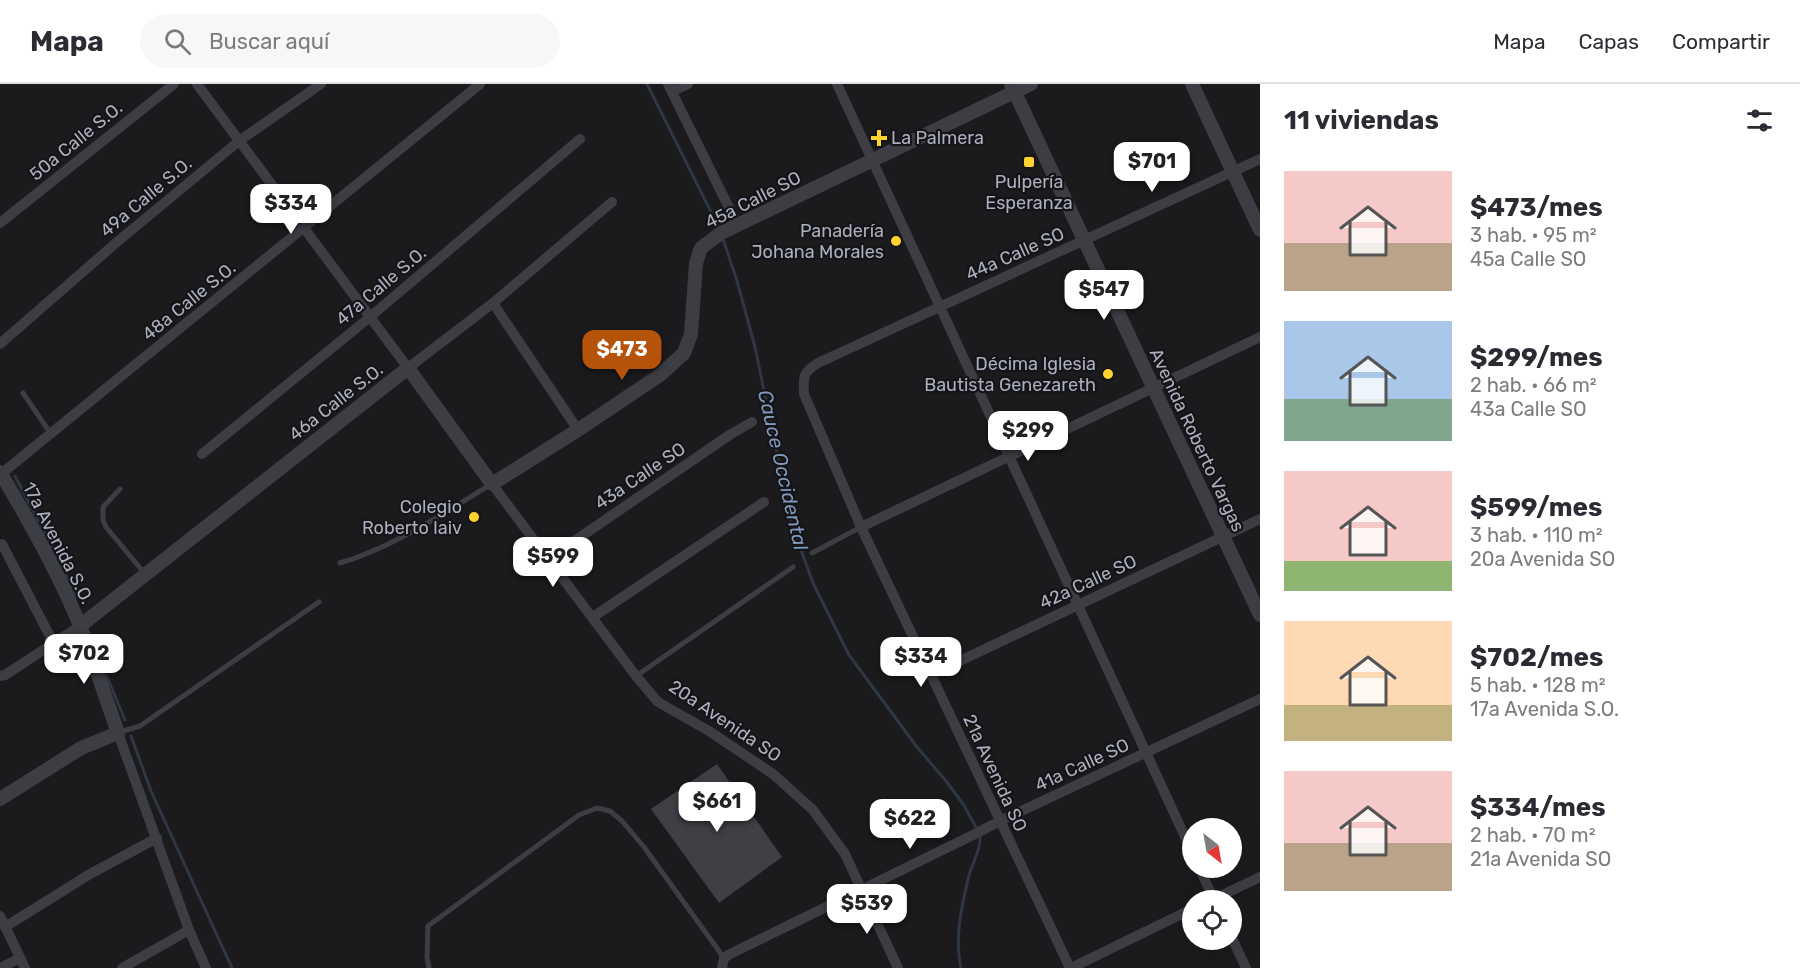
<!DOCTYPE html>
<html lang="es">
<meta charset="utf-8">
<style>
:root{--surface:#fff;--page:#f7f7f7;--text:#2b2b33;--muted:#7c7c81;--line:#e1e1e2;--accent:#b45309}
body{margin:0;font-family:Rubik,sans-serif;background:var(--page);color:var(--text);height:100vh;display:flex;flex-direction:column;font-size:22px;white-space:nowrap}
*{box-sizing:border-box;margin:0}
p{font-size:20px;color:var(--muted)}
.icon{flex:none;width:33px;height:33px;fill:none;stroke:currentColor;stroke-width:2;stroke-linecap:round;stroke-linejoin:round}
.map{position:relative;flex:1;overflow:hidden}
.panel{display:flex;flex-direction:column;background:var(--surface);width:540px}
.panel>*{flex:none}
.needle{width:39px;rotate:149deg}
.controls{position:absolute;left:1182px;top:734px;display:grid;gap:12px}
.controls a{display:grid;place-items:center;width:60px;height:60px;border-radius:50%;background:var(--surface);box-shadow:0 6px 24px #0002;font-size:30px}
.price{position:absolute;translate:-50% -51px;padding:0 14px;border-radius:12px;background:#fff;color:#222;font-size:20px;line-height:39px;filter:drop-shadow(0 2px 3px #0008)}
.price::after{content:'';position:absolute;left:50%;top:36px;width:18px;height:14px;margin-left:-9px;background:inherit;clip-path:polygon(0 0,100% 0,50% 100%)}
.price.selected{background:var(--accent);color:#fff}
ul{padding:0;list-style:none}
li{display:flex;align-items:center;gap:18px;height:150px;padding:0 24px}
li span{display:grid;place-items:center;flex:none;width:168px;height:120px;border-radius:0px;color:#555}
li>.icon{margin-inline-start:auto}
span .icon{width:72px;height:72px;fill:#fffc;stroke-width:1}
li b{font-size:26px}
h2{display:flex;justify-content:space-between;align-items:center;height:72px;padding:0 24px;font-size:26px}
header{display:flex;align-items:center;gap:36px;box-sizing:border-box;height:84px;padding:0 30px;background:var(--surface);border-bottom:2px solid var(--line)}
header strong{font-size:28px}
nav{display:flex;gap:33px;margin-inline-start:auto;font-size:21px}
.search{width:420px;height:54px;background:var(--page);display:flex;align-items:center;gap:15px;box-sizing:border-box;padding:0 21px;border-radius:33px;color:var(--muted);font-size:22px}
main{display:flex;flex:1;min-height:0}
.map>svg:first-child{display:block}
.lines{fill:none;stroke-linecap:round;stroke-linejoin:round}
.stream{stroke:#2e3743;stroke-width:3}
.building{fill:#403f45}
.service{stroke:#3d3d44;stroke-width:5}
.minor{stroke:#3d3d44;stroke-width:10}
.tertiary{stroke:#3d3d44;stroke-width:14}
.poi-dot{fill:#ffd330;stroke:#151518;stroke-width:2}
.labels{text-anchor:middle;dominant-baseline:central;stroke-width:4.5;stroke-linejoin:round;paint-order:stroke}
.poi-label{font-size:18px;fill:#acafbd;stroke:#151518;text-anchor:end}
.street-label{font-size:18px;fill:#acafbd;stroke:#151518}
.water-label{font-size:20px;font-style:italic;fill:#8198ba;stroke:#151518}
</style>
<header>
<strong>Mapa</strong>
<div class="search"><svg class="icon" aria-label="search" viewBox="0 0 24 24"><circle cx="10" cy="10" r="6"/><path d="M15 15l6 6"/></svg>Buscar aquí</div>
<nav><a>Mapa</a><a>Capas</a><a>Compartir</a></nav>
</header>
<main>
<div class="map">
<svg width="1260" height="884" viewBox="0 0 1260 884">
<rect width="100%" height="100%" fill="#1b1a1d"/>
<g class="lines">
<!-- stream -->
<g class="stream">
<polyline points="647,0 720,146"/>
<polyline points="722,152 737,197 755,263 791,438 813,499 849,571 917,663 946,697 963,720 977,745"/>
<polyline points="15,392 63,484 75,512"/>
<polyline points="103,583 125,636"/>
<polyline points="131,652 151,707 232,884"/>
<path d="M961 884C954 854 962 821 969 791 973 778 981 765 980 751"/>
</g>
</g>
<!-- building -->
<polygon class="building" points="717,680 782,773 719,819 651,725"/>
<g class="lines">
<!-- service -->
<g class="service">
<polyline points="23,309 51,350"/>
<polyline points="120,405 103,423 103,436 106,443 145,490"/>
<polyline points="812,469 861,443"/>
<path d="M340 479C394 463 442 430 490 401"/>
<polyline points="636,592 793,483"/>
<polyline points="120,648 140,642 319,518"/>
<polyline points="429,884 427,873 428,842 579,731 597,724 610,727 622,737 644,763 724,874"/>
</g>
<!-- minor -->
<g class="minor">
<polyline points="197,0 408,284 493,219 612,118"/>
<polyline points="668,0 738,142"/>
<polyline points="837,0 1192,768"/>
<polyline points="673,7 688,0"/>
<polyline points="0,139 174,0"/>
<polyline points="493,219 578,346"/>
<polyline points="0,260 117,158 239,57 321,0"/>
<polyline points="202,370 370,233 580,55"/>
<polyline points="1,390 480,0"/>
<polyline points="492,400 636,592 658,618 709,647 773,690 813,726 845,770 898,884"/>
<polyline points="861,443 1260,253"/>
<polyline points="2,460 54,560"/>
<polyline points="548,475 731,350 752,338"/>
<polyline points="593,533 764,418"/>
<polyline points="930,591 1260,435"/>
<polyline points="0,592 5,591 80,542"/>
<polyline points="118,649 189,846 206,884"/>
<polyline points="1199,783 1214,816"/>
<polyline points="1212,816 1260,793"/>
<polyline points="0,832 25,884"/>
<polyline points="5,843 90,790 157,754"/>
<polyline points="1232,854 1246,884"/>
<polyline points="0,884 20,874"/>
<polyline points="122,884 189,846"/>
<polyline points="722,884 724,874 730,870 971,752 1000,737 1260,615"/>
<path d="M1070 884 861 443 804 310C803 293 803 288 818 279L1260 75"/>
<polyline points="1071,884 1192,825"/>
</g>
<!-- tertiary -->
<g class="tertiary">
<polyline points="1011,0 1260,531"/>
<polyline points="1192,0 1260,146"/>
<path d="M0 388C30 438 59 490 81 544 94 579 106 614 118 649L81 664 0 715"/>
<polyline points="80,542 408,284 492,400 578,346 660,291 684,269 691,250 696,179 701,164 721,149 1031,0"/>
</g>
</g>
<!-- markers -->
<g class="poi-dot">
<path d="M876 45h6v6h6v6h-6v6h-6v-6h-6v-6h6z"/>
<rect x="1023" y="72" width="12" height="12" rx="3"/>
<circle cx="896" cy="157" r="6"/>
<circle cx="1108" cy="290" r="6"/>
<circle cx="474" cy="433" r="6"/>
</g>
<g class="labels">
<!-- poi labels -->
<g class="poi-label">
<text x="891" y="54" text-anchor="start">La Palmera</text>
<text x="1029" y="98" text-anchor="middle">Pulpería<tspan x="1029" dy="21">Esperanza</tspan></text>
<text x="884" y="147">Panadería<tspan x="884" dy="21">Johana Morales</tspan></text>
<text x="1096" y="280">Décima Iglesia<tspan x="1096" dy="21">Bautista Genezareth</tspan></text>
<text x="462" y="423">Colegio<tspan x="462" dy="21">Roberto laiv</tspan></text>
</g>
<!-- street labels -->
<g class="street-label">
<text transform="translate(76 57) rotate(-39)">50a Calle S.O.</text>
<text transform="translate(146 113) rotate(-40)">49a Calle S.O.</text>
<text transform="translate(753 116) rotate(-27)">45a Calle SO</text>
<text transform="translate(1015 170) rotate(-24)">44a Calle SO</text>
<text transform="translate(381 202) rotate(-40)">47a Calle S.O.</text>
<text transform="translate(189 217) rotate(-39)">48a Calle S.O.</text>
<text transform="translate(336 318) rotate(-38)">46a Calle S.O.</text>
<text transform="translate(1197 356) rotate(65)">Avenida Roberto Vargas</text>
<text transform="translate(640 392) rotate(-34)">43a Calle SO</text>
<text transform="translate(58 459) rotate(63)">17a Avenida S.O.</text>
<text transform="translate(1088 498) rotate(-25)">42a Calle SO</text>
<text transform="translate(725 637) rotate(34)">20a Avenida SO</text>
<text transform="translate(1082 681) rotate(-25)">41a Calle SO</text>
<text transform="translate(995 689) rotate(65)">21a Avenida SO</text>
</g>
<!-- water labels -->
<g class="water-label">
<text transform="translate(783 386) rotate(77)">Cauce Occidental</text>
</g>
</g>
</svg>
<div class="controls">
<a><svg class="needle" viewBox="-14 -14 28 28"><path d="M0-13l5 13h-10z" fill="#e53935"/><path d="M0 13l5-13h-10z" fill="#7c7c81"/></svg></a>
<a><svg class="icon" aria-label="locate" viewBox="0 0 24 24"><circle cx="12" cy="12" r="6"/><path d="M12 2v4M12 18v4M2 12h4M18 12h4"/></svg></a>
</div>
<b class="price" style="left:1152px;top:109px">$701</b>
<b class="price" style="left:291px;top:151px">$334</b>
<b class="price" style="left:1104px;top:237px">$547</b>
<b class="price selected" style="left:622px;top:297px">$473</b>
<b class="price" style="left:1028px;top:378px">$299</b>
<b class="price" style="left:553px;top:504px">$599</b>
<b class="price" style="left:84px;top:601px">$702</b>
<b class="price" style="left:921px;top:604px">$334</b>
<b class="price" style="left:717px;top:749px">$661</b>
<b class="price" style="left:910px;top:766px">$622</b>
<b class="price" style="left:867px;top:851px">$539</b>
</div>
<section class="panel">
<h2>11 viviendas<svg class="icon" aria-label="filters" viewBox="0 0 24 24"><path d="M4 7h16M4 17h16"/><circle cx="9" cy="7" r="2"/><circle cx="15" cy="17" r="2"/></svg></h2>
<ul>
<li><span style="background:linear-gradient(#f6c9c9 60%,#b9a48a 0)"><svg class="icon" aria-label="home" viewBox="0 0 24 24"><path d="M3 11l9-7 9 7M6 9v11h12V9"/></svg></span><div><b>$473/mes</b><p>3 hab. · 95 m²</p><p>45a Calle SO</p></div></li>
<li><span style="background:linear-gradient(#a9c7e8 65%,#7fa58c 0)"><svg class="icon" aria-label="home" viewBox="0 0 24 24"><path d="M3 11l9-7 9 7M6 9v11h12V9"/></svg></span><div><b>$299/mes</b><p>2 hab. · 66 m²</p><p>43a Calle SO</p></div></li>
<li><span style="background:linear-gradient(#f6c9c9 75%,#8fb573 0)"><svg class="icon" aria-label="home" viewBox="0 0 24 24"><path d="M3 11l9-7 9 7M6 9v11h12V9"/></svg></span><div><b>$599/mes</b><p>3 hab. · 110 m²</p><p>20a Avenida SO</p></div></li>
<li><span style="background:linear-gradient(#ffd9b3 70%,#c2b280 0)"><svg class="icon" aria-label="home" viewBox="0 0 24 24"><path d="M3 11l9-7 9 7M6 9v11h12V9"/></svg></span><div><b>$702/mes</b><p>5 hab. · 128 m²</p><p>17a Avenida S.O.</p></div></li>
<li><span style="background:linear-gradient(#f6c9c9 60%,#b9a48a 0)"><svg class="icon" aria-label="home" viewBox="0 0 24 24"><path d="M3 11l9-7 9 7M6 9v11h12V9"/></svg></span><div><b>$334/mes</b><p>2 hab. · 70 m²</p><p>21a Avenida SO</p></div></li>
</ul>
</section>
</main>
